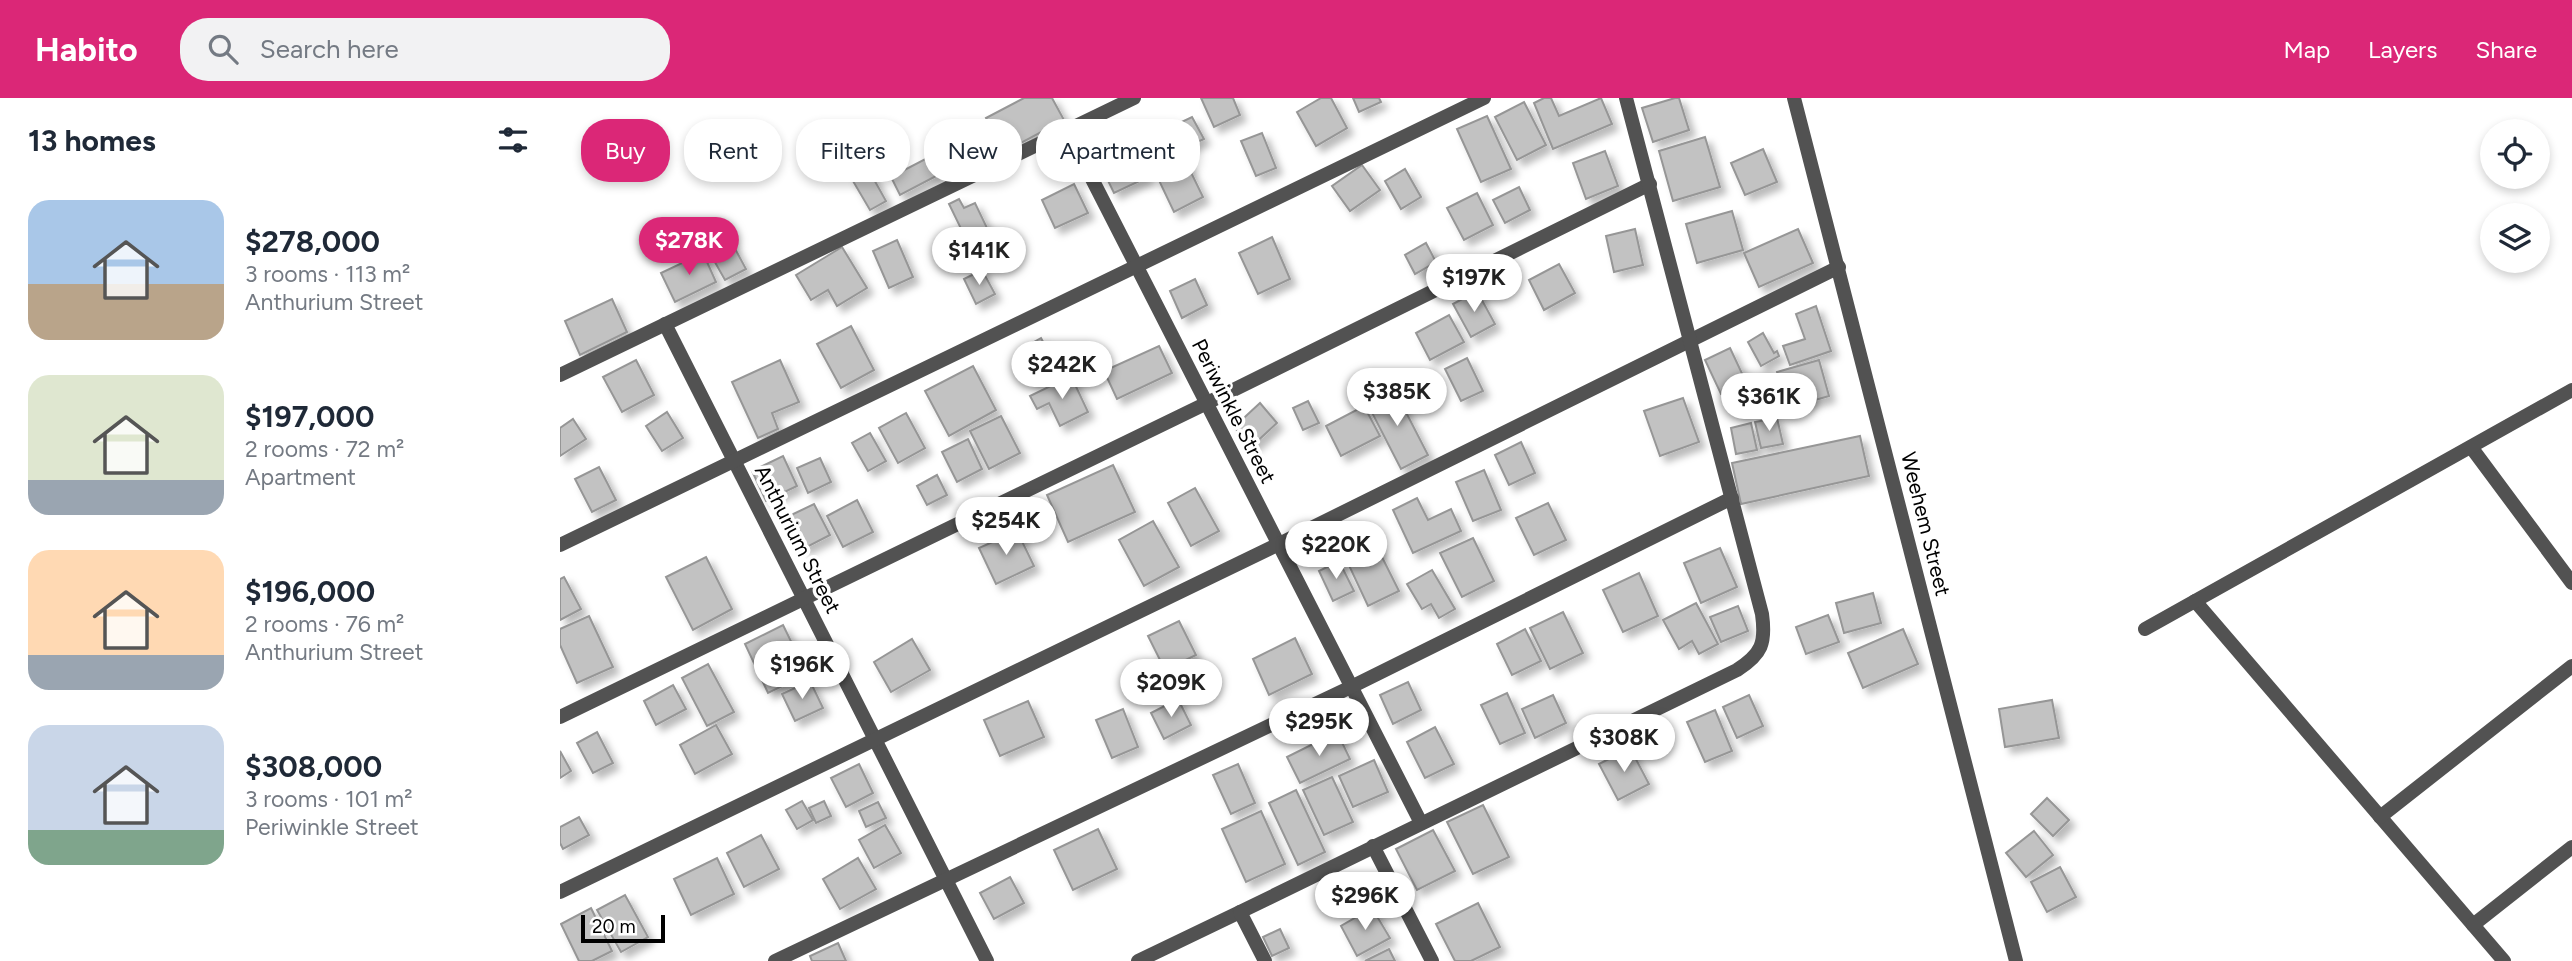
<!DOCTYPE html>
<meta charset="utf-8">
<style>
:root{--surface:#fff;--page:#f2f2f3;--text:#1f2937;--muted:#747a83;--accent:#db2777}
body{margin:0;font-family:Figtree,sans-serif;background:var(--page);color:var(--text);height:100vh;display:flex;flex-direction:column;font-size:26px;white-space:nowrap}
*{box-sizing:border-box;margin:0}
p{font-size:23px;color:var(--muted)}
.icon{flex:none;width:38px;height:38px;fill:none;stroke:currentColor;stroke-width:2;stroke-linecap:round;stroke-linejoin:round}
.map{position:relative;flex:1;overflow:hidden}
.drawer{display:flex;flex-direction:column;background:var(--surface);width:560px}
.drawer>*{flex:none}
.hud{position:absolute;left:21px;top:21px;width:665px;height:63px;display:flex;gap:14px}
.controls{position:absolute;left:1920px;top:21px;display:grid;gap:14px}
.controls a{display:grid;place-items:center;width:70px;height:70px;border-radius:50%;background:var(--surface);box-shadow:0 4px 10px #0003;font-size:35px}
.scale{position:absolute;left:21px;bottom:18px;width:84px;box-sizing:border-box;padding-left:7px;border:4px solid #000;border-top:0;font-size:19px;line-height:24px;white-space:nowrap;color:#000;-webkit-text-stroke:5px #fff;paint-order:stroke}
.price{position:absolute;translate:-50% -60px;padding:0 16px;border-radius:24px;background:#fff;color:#222;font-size:23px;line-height:46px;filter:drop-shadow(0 2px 4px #0008)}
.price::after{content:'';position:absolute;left:50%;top:42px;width:21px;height:16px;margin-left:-10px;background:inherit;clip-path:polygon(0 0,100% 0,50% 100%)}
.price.active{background:var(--accent);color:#fff}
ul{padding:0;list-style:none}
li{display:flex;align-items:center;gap:21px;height:175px;padding:0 28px}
li span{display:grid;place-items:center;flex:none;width:196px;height:140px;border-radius:21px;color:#555}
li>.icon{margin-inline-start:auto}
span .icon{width:84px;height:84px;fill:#fffc;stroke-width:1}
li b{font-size:30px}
h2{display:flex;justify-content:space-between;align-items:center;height:84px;padding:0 28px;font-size:30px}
.tag{padding:0 24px;border-radius:28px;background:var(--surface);box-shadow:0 4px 10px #0003;font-size:24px;line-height:63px}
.tag.active{background:var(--accent);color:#fff}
header{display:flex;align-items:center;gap:42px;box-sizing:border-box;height:98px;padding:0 35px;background:var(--accent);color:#fff}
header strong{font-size:33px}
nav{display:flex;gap:38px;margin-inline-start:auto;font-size:24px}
.search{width:490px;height:63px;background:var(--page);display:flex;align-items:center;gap:18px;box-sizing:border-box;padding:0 24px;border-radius:28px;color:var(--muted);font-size:26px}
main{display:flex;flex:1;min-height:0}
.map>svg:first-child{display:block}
.building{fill:#c2c2c2;stroke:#969696;stroke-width:2;filter:url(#shadow)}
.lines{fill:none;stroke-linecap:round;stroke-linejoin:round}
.minor{stroke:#525252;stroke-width:14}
.tertiary{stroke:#525252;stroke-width:14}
.labels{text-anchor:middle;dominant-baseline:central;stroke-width:7;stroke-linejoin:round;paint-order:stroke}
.street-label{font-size:21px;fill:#000;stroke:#fff}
</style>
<header>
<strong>Habito</strong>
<div class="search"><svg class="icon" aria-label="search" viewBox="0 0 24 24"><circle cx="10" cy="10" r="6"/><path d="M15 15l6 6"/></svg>Search here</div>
<nav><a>Map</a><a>Layers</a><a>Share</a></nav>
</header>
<main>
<section class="drawer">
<h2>13 homes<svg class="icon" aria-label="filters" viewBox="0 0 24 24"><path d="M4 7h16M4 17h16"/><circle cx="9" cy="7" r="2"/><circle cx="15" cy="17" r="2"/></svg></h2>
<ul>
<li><span style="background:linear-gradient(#a9c7e8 60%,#b9a48a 0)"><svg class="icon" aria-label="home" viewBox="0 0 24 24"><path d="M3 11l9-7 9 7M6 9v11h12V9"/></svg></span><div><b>$278,000</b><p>3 rooms · 113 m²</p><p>Anthurium Street</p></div></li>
<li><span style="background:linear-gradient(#dfe7d0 75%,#9aa5b1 0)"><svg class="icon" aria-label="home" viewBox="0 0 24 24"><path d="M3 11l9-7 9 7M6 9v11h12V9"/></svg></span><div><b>$197,000</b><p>2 rooms · 72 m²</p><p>Apartment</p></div></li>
<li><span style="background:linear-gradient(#ffd9b3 75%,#9aa5b1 0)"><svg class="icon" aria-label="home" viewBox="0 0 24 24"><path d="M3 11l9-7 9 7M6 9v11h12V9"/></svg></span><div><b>$196,000</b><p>2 rooms · 76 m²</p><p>Anthurium Street</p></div></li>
<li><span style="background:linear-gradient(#c9d6e8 75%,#7fa58c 0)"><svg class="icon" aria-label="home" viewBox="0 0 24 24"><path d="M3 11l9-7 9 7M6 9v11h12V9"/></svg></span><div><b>$308,000</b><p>3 rooms · 101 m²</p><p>Periwinkle Street</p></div></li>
</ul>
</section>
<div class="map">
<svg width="2012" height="863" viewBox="0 0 2012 863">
<defs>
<filter id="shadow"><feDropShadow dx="6" dy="6" stdDeviation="3.5" flood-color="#0004"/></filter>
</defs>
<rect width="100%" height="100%" fill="#fff"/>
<!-- building -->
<g class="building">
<polygon points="464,0 492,0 504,22 444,54 426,20"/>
<polygon points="641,0 673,0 680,17 654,29"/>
<polygon points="761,0 771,0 787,30 756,48 737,14"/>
<polygon points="793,0 819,0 821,4 799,14"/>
<polygon points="984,0 991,0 999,18 1041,0 1052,26 993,51 974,5"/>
<polygon points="1115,0 1119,0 1129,32 1093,44 1082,10"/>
<polygon points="964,4 986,47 957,62 935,19"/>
<polygon points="927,18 951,71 921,84 897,31"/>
<polygon points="632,19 644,41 622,51 611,29"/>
<polygon points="598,31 613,57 593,68 579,42"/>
<polygon points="702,35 716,70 696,78 681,43"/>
<polygon points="1145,39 1160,89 1113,103 1099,53"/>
<polygon points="571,43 588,79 554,95 537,60"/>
<polygon points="1203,51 1217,84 1185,97 1171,65"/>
<polygon points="1045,53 1058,88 1026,101 1013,65"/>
<polygon points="371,58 380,76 340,97 331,79"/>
<polygon points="624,60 643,99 614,114 595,74"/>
<polygon points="802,67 820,92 790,113 772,88"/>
<polygon points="307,69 326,103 310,112 290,78"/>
<polygon points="845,71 861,99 841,111 825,83"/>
<polygon points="514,86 528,115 495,130 482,102"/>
<polygon points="959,89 970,112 945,125 933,102"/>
<polygon points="917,95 933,127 904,142 887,110"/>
<polygon points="399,101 404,110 415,105 427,130 406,141 389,106"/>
<polygon points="1172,113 1183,152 1137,165 1126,126"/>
<polygon points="434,131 446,153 430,162 417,140"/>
<polygon points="1075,131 1083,167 1054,174 1046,138"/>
<polygon points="1238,131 1253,165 1199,189 1184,155"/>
<polygon points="712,139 730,181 698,196 679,155"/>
<polygon points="337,142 353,179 329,190 313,153"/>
<polygon points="866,145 876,164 855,176 845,157"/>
<polygon points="173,147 186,171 165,182 152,159"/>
<polygon points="282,149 307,190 277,208 268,192 251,202 236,177"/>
<polygon points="143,155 156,184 115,204 101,175"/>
<polygon points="999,166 1015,195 984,212 969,182"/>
<polygon points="422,172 435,196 416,206 404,181"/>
<polygon points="635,181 647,207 622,220 610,193"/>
<polygon points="917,193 935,226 911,239 893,206"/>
<polygon points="52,201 67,234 20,257 5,223"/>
<polygon points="1256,208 1271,253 1230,267 1223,248 1245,241 1236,216"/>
<polygon points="889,217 904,244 870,262 856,235"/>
<polygon points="291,228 314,272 281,290 257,246"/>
<polygon points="1203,235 1214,255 1217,253 1219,258 1201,268 1188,244"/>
<polygon points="481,240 497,270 473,283 458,253"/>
<polygon points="599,248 612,275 557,301 544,273"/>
<polygon points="1170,250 1186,284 1161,296 1145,262"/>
<polygon points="907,260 923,293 901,303 885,271"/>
<polygon points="76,262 94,297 62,314 43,279"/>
<polygon points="220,262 239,304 212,315 218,331 198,340 172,284"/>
<polygon points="1259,262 1269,298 1228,310 1217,274"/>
<polygon points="413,268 436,312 389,338 365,293"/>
<polygon points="511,278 528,314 500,328 489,305 477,311 470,298"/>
<polygon points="1216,286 1219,307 1178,313 1175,292"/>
<polygon points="833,289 868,357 841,371 806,303"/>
<polygon points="1123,300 1139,344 1100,358 1084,313"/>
<polygon points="748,303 759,325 743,332 733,310"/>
<polygon points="700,305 717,325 692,348 674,329"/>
<polygon points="804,308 820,338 781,358 766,328"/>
<polygon points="107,314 123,340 102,353 86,328"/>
<polygon points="346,315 365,350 338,365 319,330"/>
<polygon points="441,318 460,355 429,371 410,333"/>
<polygon points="1217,320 1223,346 1201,350 1195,324"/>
<polygon points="13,321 26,341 0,358 0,330"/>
<polygon points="1191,325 1197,352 1176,356 1171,330"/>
<polygon points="310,335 326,363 308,373 292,345"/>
<polygon points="1300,338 1309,378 1181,406 1172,365"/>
<polygon points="408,341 422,371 397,384 382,354"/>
<polygon points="961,344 975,375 949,387 935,357"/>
<polygon points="223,358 237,388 206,403 192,373"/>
<polygon points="260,360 271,384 248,395 237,370"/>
<polygon points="553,367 575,414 508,444 487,397"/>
<polygon points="39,369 56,402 32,414 15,381"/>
<polygon points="924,372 941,412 913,423 896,384"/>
<polygon points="377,377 387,397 367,407 357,388"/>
<polygon points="635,390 659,433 631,448 608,405"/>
<polygon points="857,400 868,422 891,411 901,433 853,455 833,412"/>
<polygon points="297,402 313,434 283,449 267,418"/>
<polygon points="988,405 1006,442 974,457 956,420"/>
<polygon points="254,406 270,437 243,451 227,419"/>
<polygon points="593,423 619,469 584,488 559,442"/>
<polygon points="457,433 474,468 436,486 419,450"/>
<polygon points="913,440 934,483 902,499 880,455"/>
<polygon points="816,447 839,493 808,508 786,461"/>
<polygon points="1160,450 1177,489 1141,505 1124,465"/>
<polygon points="146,459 172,511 133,532 106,479"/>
<polygon points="779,463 794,493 773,503 759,473"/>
<polygon points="872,472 895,511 879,520 871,506 862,511 847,486"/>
<polygon points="1079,475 1098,518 1063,534 1043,492"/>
<polygon points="4,479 21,511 0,522 0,481"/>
<polygon points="1313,495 1321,525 1284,535 1276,505"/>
<polygon points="1136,505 1158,546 1139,556 1132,543 1119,551 1103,522"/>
<polygon points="1178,508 1188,533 1161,544 1150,519"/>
<polygon points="1003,514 1023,555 990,571 970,530"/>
<polygon points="1268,517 1279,544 1246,556 1236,529"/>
<polygon points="29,518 53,569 17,585 0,547 0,531"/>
<polygon points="619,523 636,557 605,572 588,538"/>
<polygon points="223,527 247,576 208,595 185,546"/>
<polygon points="965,531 981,563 952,577 937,546"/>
<polygon points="1343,531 1358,566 1303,590 1288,555"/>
<polygon points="735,540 752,576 709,597 693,561"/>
<polygon points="352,541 370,572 331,594 314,564"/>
<polygon points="148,566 174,614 147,628 122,580"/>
<polygon points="250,583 263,610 235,623 222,596"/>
<polygon points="848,584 861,612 833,626 820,597"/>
<polygon points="113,587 126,611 96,627 84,603"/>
<polygon points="947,595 965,635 940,646 921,607"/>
<polygon points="993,597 1006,625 975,640 962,611"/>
<polygon points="1189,597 1203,628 1177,640 1163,609"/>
<polygon points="618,601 631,627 604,641 591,615"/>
<polygon points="1492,602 1499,640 1445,649 1439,611"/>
<polygon points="468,603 484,639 440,658 424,622"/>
<polygon points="563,611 578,649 552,660 536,622"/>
<polygon points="1155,612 1172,653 1145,664 1127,624"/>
<polygon points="156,627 172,656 135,676 120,647"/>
<polygon points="875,629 894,666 865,680 847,644"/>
<polygon points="37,634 53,665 33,675 17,645"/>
<polygon points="777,634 790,661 740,685 727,659"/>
<polygon points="1070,650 1089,686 1058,702 1039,666"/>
<polygon points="0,653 11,673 0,680"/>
<polygon points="814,662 828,694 793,709 779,678"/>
<polygon points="299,666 313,695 286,709 271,680"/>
<polygon points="678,666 695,705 671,716 653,677"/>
<polygon points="772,679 793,724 764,737 743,692"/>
<polygon points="736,692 765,754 738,767 709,705"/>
<polygon points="1487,700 1509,722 1493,738 1471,716"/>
<polygon points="242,703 253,722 237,731 226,712"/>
<polygon points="264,703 271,718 256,725 249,710"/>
<polygon points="318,704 326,720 306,729 299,713"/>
<polygon points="923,707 949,759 913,776 887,724"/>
<polygon points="701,713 725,766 686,784 662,731"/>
<polygon points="19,719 29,737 3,751 0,745 0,729"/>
<polygon points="325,727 341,755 314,770 299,742"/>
<polygon points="538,731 557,771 513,792 494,752"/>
<polygon points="873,732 895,773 857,792 836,751"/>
<polygon points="1474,733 1493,757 1466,779 1446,755"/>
<polygon points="201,737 219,771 184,789 167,755"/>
<polygon points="157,760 174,796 131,817 114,781"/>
<polygon points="298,760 316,791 280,811 263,781"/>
<polygon points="1500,769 1516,799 1487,814 1471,784"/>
<polygon points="450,779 464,805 434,821 420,795"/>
<polygon points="65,797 88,839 61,854 37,812"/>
<polygon points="918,805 940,849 911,863 895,863 876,826"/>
<polygon points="31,810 52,853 32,863 19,863 1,826"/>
<polygon points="812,810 830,840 797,858 781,828"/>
<polygon points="720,831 729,850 712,858 703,839"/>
<polygon points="278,845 286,863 252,863 250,858"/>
<polygon points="829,851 835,863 805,863"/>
</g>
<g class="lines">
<!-- minor -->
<g class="minor">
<polyline points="507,32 861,725"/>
<polyline points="105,226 427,863"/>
<polyline points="0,277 574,0"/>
<polyline points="1911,349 2012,485"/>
<polyline points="0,447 924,0"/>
<polyline points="1635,503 1944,863"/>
<polyline points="1585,531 2012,292"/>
<polyline points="0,619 647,305 1090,86"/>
<polyline points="1820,719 2012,568"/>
<polyline points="813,748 872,863"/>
<polyline points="0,794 719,446 1279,169"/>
<polyline points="1913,827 2012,749"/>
<polyline points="215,863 791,589 1172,400"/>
<polyline points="578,863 680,814"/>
<path d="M705 863 680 814 1177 572C1202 556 1206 545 1202 516L1066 0"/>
</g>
<!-- tertiary -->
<polyline class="tertiary" points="1234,0 1456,863"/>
</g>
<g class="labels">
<!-- street labels -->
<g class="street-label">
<text transform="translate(674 313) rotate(63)">Periwinkle Street</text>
<text transform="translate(1366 426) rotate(76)">Weehem Street</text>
<text transform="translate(238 441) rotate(63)">Anthurium Street</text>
</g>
</g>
</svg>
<div class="controls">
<a><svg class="icon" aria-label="locate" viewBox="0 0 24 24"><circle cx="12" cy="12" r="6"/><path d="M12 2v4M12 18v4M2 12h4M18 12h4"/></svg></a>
<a><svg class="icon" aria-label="layers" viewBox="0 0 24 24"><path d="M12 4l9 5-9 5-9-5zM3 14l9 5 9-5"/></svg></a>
</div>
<div class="scale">20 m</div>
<b class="price active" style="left:129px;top:179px">$278K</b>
<b class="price" style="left:419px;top:189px">$141K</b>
<b class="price" style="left:914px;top:216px">$197K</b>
<b class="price" style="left:502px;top:303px">$242K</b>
<b class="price" style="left:837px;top:330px">$385K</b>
<b class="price" style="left:1209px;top:335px">$361K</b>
<b class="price" style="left:446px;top:459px">$254K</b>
<b class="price" style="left:776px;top:483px">$220K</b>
<b class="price" style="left:242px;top:603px">$196K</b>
<b class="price" style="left:611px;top:621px">$209K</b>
<b class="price" style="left:759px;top:660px">$295K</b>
<b class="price" style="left:1064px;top:676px">$308K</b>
<b class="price" style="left:805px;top:834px">$296K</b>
<div class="hud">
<a class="tag active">Buy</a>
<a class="tag">Rent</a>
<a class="tag">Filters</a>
<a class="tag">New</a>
<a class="tag">Apartment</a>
</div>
</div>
</main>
